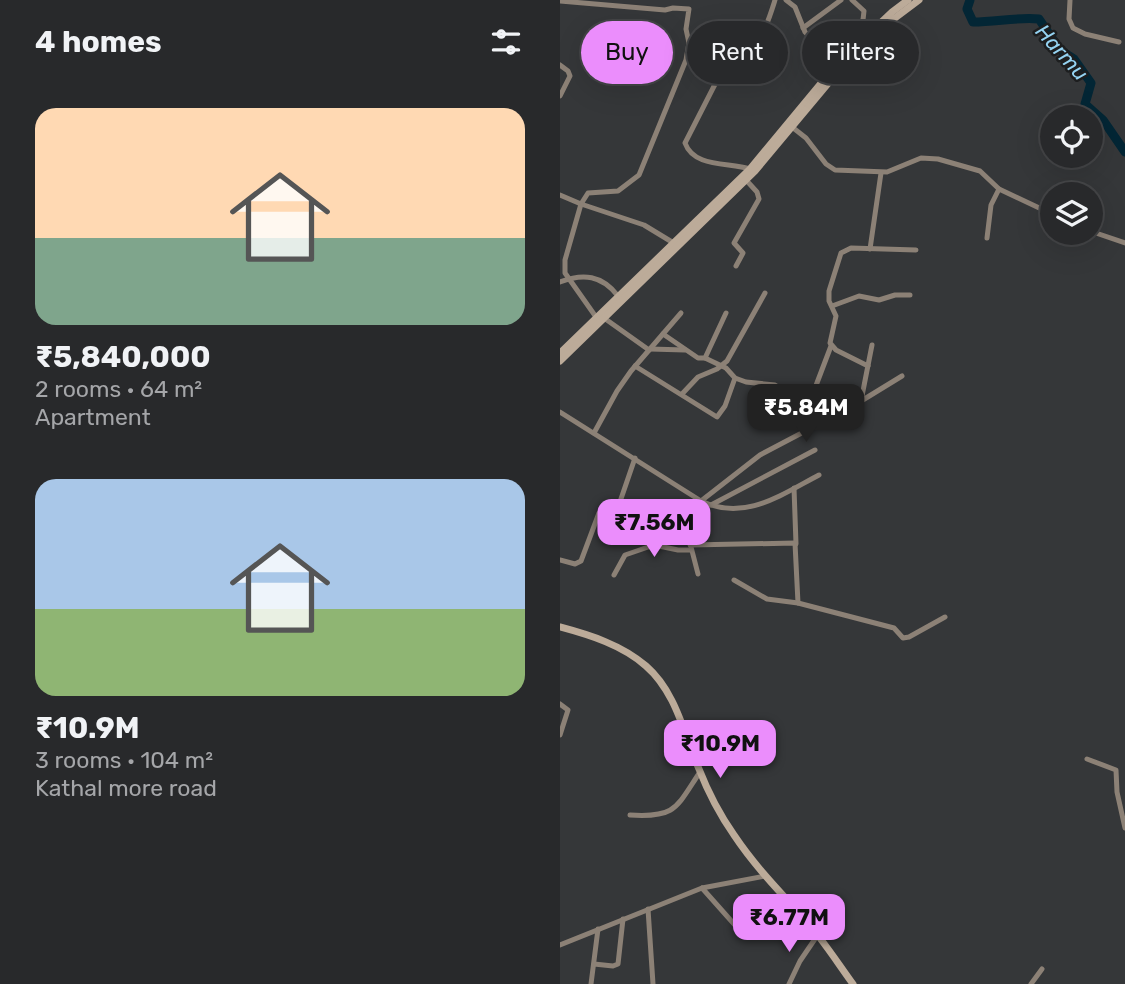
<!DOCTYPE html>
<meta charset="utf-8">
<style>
:root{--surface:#28292b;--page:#303133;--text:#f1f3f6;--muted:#a5a6a9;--line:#444547;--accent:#eb8dfc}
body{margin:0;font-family:Rubik,sans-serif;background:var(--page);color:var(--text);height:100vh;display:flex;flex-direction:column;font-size:26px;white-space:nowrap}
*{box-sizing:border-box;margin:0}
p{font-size:23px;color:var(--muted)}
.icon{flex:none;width:38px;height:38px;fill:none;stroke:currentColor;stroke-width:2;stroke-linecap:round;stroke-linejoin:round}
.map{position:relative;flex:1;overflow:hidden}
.panel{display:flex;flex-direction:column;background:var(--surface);width:560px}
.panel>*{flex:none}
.guide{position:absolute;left:21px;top:21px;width:438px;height:63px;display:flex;gap:14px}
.fabs{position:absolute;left:480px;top:105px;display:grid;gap:14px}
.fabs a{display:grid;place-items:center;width:63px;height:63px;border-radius:50%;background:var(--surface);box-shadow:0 7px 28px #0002,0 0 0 2px var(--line);font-size:35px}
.price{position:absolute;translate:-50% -60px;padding:0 16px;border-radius:14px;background:var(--accent);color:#111;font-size:23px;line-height:46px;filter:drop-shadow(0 2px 4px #0008)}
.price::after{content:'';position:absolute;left:50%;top:42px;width:21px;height:16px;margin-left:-10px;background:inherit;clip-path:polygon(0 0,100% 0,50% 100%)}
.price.on{background:#222;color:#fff}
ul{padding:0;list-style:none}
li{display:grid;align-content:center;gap:14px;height:371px;padding:0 35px}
li span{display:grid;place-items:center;height:217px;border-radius:21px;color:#555}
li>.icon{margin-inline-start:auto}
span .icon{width:126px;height:126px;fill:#fffc;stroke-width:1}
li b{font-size:30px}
h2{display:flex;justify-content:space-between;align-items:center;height:84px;padding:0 35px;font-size:30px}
.pill{padding:0 24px;border-radius:32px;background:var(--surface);box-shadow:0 7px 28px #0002,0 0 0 2px var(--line);font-size:24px;line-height:63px}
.pill.on{background:var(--accent);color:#111}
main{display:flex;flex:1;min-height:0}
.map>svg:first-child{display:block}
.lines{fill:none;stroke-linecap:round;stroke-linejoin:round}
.river{stroke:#032635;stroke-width:9}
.street{stroke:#8c8176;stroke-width:5}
.secondary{stroke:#bcab99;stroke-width:7}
.labels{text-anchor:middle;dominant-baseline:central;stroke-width:5;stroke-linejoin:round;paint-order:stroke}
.water-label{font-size:21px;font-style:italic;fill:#94d3f2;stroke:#1d1e1f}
</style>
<main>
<section class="panel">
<h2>4 homes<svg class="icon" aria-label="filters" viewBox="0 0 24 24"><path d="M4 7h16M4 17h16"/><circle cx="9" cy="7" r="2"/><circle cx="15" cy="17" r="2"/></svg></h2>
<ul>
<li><span style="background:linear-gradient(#ffd9b3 60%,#7fa58c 0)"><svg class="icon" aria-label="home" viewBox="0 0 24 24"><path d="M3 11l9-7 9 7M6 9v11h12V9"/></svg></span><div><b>₹5,840,000</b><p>2 rooms · 64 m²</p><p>Apartment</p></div></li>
<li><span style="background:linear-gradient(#a9c7e8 60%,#8fb573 0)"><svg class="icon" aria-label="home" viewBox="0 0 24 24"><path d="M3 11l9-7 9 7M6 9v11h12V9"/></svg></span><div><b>₹10.9M</b><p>3 rooms · 104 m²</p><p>Kathal more road</p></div></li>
</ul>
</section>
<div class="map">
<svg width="565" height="984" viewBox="0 0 565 984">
<rect width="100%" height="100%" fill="#353739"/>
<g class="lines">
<!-- river -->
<path class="river" d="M410 0 407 9 413 22C436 22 457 17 479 19L500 50 514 59 531 83 525 104 543 120 565 152"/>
<!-- street -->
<g class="street">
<polyline points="226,0 235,7 245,32 277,64"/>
<polyline points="510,0 509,19 513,28 525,34 559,42"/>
<polyline points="0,1 105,10 113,8 129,9 126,29 129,43 126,60 79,175 58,191 28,193 21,204 84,225 112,242"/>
<polyline points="243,28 281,0"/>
<polyline points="263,51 303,20 304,11 292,0"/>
<polyline points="0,65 8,71 10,76 0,96"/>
<polyline points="232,127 246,138 266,164 275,170 327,172 361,158 378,159 420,171 439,189 492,214"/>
<path d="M190 169C169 162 134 168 125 143L172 51 176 48 189 51C204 36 209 19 215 0"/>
<polyline points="0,195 21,204 5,260 5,273 36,317"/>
<polyline points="530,231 565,243"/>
<polyline points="427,238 431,205 439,189"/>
<polyline points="310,249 321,173"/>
<polyline points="176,266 183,253 174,243 199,199 197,192 186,180"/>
<path d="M0 282C23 273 42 275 58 296"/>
<polyline points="272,306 299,296 319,300 335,295 350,295"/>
<polyline points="44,318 89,350"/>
<polyline points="103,334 138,358 145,358 166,313"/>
<polyline points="90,349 125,350"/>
<polyline points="145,358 166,368 175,378 186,382 215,385 241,402 246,401 252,396 271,346"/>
<polyline points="75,366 157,417 165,406 175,378"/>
<polyline points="308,366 276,350 270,343 276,316 269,301 269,291 281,253 291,248 356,250"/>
<polyline points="122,394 138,377 157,369 167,361 205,293"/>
<polyline points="301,401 312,345"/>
<path d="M0 412 141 501C184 522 221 495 259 475"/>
<polyline points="34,433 57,391 71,371 121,313"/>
<polyline points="234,488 236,544"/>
<polyline points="151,505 255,450"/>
<polyline points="51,528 75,458"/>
<polyline points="130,545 235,543 238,603 334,628 343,638 349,637 385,617"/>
<polyline points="0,560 15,564 21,561 39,513 55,518"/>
<polyline points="138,574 130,543 141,501 200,455 293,406 342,376"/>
<polyline points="54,575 65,555 94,545 118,550 131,550"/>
<polyline points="174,580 207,599 238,603"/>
<polyline points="0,704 8,710 0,735"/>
<polyline points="527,759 556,770 557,792 565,828"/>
<path d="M70 815C116 818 116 808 140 772"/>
<polyline points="142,888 182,933"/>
<polyline points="88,909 93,984"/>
<polyline points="0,945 142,888 205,876"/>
<polyline points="34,964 53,966 58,964 63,919"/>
<polyline points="31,984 38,929"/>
<polyline points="229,984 240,961 257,936"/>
<polyline points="471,984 482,969"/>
</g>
<!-- secondary -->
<g class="secondary">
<polyline points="0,353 190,169 277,64 332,12 348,0"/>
<polyline points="0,361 195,171 281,68 319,30 359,0"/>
<path d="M0 627C30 635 62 645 86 666 116 692 124 734 139 769 148 792 160 815 174 835 194 865 218 890 242 916 261 937 277 962 293 984"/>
</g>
</g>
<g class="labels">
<!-- water labels -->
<g class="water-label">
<text transform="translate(502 52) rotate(48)">Harmu</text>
</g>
</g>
</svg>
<div class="fabs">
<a><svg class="icon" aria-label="locate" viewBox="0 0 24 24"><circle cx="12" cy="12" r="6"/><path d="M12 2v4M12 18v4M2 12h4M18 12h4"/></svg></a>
<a><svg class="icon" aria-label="layers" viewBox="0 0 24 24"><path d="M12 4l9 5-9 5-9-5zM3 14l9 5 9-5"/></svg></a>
</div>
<b class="price on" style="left:246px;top:444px">₹5.84M</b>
<b class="price" style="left:94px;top:559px">₹7.56M</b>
<b class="price" style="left:160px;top:780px">₹10.9M</b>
<b class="price" style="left:229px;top:954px">₹6.77M</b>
<div class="guide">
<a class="pill on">Buy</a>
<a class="pill">Rent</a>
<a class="pill">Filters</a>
</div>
</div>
</main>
